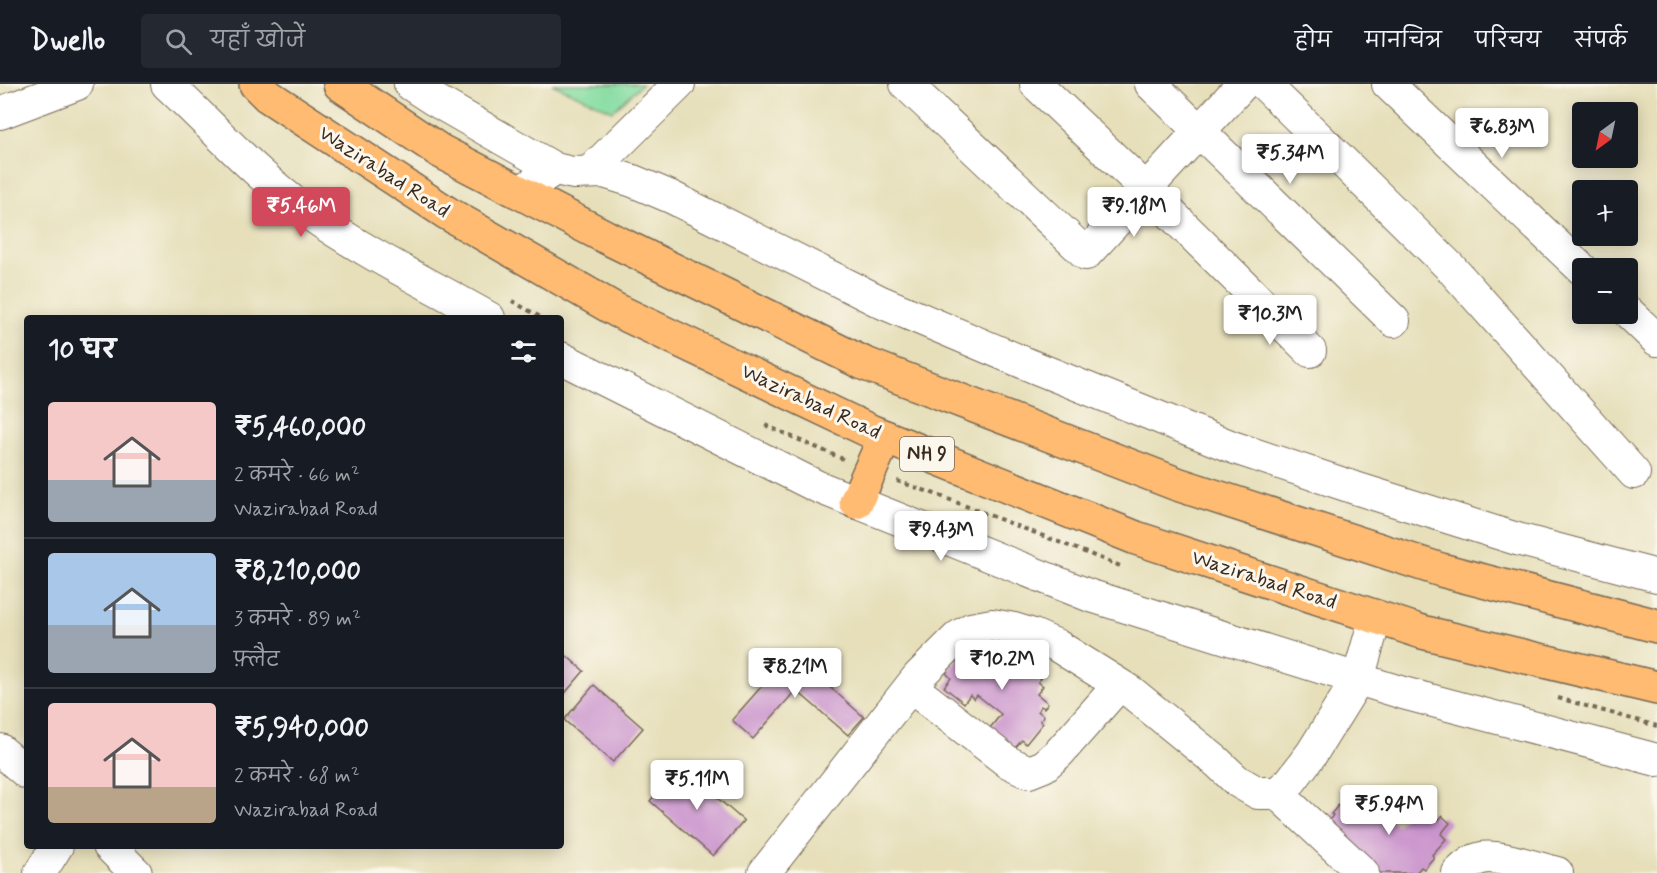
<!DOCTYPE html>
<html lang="hi">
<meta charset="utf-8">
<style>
:root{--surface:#171b24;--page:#242831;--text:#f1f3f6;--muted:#9ea1a6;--line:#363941;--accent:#d1495b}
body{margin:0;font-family:Mynerve,"Playpen Sans Deva",sans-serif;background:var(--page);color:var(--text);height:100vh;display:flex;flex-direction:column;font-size:22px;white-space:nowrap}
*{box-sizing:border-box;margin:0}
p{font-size:20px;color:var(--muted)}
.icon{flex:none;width:33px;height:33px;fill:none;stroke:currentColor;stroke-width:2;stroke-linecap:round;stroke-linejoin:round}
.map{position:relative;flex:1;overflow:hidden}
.panel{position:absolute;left:24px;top:231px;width:540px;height:534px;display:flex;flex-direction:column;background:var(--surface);border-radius:6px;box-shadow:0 3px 15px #0003}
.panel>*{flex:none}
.needle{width:39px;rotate:213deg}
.fabs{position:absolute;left:1572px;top:18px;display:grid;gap:12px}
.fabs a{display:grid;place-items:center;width:66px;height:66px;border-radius:6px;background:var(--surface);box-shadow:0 3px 15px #0003;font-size:30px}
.price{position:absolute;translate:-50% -51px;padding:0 14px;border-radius:6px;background:#fff;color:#222;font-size:20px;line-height:39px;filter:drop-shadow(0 2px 3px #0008)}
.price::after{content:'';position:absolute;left:50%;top:36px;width:18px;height:14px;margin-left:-9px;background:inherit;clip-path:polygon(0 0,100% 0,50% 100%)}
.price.current{background:var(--accent);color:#fff}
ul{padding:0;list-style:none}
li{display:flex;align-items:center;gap:18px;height:150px;padding:0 24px}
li+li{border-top:2px solid var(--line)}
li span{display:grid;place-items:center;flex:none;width:168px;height:120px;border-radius:6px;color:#555}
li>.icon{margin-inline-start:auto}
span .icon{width:72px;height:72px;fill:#fffc;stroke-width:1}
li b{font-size:26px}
h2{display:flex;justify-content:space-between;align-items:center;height:72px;padding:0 24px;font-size:26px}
header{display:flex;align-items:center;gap:36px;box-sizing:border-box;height:84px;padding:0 30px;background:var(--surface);border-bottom:2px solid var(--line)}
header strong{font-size:28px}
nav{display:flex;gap:33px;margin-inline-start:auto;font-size:21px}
.search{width:420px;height:54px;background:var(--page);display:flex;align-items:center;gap:15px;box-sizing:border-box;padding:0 21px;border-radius:6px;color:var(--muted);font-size:22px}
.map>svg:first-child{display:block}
.green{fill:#84dca0;stroke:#60835f;stroke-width:1.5}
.building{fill:#ca94cd}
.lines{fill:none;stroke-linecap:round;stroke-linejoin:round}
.minor-casing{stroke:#776955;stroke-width:34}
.highway-casing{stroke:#776955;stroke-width:36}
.path{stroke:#776955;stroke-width:4;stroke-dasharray:4.5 4.5;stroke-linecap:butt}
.minor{stroke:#fff;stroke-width:32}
.highway{stroke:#ffbb71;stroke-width:33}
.labels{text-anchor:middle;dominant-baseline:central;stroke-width:6;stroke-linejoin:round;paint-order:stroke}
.shield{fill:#fbf7ec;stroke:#75685c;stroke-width:1.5}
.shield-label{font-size:20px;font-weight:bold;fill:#3b2a1e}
.street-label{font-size:21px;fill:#3b2a1e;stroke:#fbf7ec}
</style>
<header>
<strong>Dwello</strong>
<div class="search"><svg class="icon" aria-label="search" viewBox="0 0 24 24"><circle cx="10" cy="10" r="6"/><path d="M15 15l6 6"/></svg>यहाँ खोजें</div>
<nav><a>होम</a><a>मानचित्र</a><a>परिचय</a><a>संपर्क</a></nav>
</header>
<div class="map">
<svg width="1657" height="789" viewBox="0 0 1657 789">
<rect width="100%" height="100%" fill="#fbf7ec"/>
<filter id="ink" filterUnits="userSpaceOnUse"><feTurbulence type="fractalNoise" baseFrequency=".0167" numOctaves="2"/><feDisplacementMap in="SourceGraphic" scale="12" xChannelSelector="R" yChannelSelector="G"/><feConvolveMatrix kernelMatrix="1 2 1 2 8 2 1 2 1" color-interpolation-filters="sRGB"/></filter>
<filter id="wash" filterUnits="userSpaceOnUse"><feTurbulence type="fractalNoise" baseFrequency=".008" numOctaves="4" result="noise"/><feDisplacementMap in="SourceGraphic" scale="24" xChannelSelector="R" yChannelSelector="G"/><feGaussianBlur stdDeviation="1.35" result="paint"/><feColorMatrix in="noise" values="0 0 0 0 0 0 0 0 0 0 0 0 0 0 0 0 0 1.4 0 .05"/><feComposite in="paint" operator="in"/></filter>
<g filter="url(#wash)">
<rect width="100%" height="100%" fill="#e6dfba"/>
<!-- green -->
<polygon class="green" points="552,0 642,0 613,27"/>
<g id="blocks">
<!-- building -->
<g class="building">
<polygon points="985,564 994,572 998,568 999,569 1001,566 1013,576 1017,571 1022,575 1025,571 1042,585 1039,589 1042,592 1038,598 1043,602 1037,610 1048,619 1044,624 1041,622 1038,627 1044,632 1040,637 1043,639 1026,660 1022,656 1015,664 990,644 1001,630 977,611 974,615 970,611 964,619 944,603 951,594 946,589 962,569 967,574 971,569 973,571 977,566 981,569"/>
<polygon points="561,567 584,587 561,614"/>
<polygon points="791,569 864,633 848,651 796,606 753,655 732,636"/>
<polygon points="594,601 643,644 613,678 564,636"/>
<polygon points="680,682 744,737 713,772 650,717"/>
<polygon points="1345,713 1350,716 1352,713 1359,718 1361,715 1368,721 1370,719 1397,741 1410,726 1414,730 1419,724 1428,731 1430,728 1439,736 1442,732 1450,739 1441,750 1446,755 1432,771 1434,773 1424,785 1421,783 1416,789 1375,789 1372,786 1376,781 1327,740 1333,731 1331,730"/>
</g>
</g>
</g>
<g filter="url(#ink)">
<use href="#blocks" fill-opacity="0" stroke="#776955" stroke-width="1.5"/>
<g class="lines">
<!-- minor casing -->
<g class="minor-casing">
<g id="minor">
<path d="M167 0C213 43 257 92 308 129 365 169 429 200 489 234"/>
<polyline points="410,0 433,15 555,85"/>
<polyline points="906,0 1086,170 1243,0"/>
<polyline points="1036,0 1146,105 1310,267"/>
<polyline points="1151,0 1394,237"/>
<polyline points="1264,0 1450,183 1634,389"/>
<polyline points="1388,0 1582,185"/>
<polyline points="0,29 77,0"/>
<polyline points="590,88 679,0"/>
<polyline points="520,108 555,85 573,89 604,88 633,97 671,113 881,218 1034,283 1235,364 1355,404 1517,455 1657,492"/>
<polyline points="1628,228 1657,256"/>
<polyline points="561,274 816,402 1088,511 1403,609 1657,676"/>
<polyline points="911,603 1008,678 1029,688 1044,682 1059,669 1119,601"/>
<polyline points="0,666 27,689"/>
<polyline points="1277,709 1363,789"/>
<polyline points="109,762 136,789"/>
<polyline points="40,789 57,762"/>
<polyline points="764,789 918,593 958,553 971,545 992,541 1014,545 1033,551 1056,561 1131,608 1217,678 1237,697 1258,709 1277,709 1290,698 1312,669 1358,595 1376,532"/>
<path d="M1458 789C1465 782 1472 776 1482 774 1495 770 1541 785 1557 789"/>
</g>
</g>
<!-- highway casing -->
<g class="highway-casing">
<g id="highway">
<polyline points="256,0 268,12 447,129 616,226 870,347 1136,454 1422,548 1657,604"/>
<polyline points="340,0 440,67 606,153 863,279 1177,400 1441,486 1657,542"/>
<polyline points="856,418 885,353"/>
</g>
</g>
<!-- path -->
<g class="path">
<polyline points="512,217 542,234"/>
<polyline points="765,341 843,375"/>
<polyline points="897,397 935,410 1123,483"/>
<polyline points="1558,614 1657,642"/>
</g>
<!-- minor -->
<use href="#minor" class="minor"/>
<!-- highway -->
<use href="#highway" class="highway"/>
</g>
</g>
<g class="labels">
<!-- shield labels -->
<rect class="shield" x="900" y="353" width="54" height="34" rx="4.5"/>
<g class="shield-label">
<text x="927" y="370">NH 9</text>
</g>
<!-- street labels -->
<g class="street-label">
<text transform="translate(384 88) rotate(33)">Wazirabad Road</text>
<text transform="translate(811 318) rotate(25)">Wazirabad Road</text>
<text transform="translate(1264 496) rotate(18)">Wazirabad Road</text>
</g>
</g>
</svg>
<div class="fabs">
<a><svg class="needle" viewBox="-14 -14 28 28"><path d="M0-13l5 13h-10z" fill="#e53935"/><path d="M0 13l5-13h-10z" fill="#9ea1a6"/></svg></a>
<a>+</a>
<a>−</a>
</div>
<b class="price" style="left:1502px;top:75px">₹6.83M</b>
<b class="price" style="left:1290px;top:101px">₹5.34M</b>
<b class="price current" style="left:301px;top:154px">₹5.46M</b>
<b class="price" style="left:1134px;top:154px">₹9.18M</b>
<b class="price" style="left:1270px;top:262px">₹10.3M</b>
<b class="price" style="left:941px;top:478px">₹9.43M</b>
<b class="price" style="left:1002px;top:607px">₹10.2M</b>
<b class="price" style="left:795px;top:615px">₹8.21M</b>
<b class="price" style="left:697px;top:727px">₹5.11M</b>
<b class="price" style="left:1389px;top:752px">₹5.94M</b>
<section class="panel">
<h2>10 घर<svg class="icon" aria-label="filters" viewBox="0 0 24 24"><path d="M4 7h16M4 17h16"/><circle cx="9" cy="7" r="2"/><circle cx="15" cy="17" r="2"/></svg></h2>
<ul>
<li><span style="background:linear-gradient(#f6c9c9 65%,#9aa5b1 0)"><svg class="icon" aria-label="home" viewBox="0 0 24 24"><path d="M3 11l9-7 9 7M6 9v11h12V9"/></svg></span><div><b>₹5,460,000</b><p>2 कमरे · 66 m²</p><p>Wazirabad Road</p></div></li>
<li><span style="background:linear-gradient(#a9c7e8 60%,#9aa5b1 0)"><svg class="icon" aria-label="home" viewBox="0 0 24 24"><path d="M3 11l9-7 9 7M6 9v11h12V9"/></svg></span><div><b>₹8,210,000</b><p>3 कमरे · 89 m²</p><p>फ़्लैट</p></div></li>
<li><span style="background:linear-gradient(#f6c9c9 70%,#b9a48a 0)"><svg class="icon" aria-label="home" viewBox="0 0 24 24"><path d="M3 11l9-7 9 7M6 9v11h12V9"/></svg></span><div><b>₹5,940,000</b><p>2 कमरे · 68 m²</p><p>Wazirabad Road</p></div></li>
</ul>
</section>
</div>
